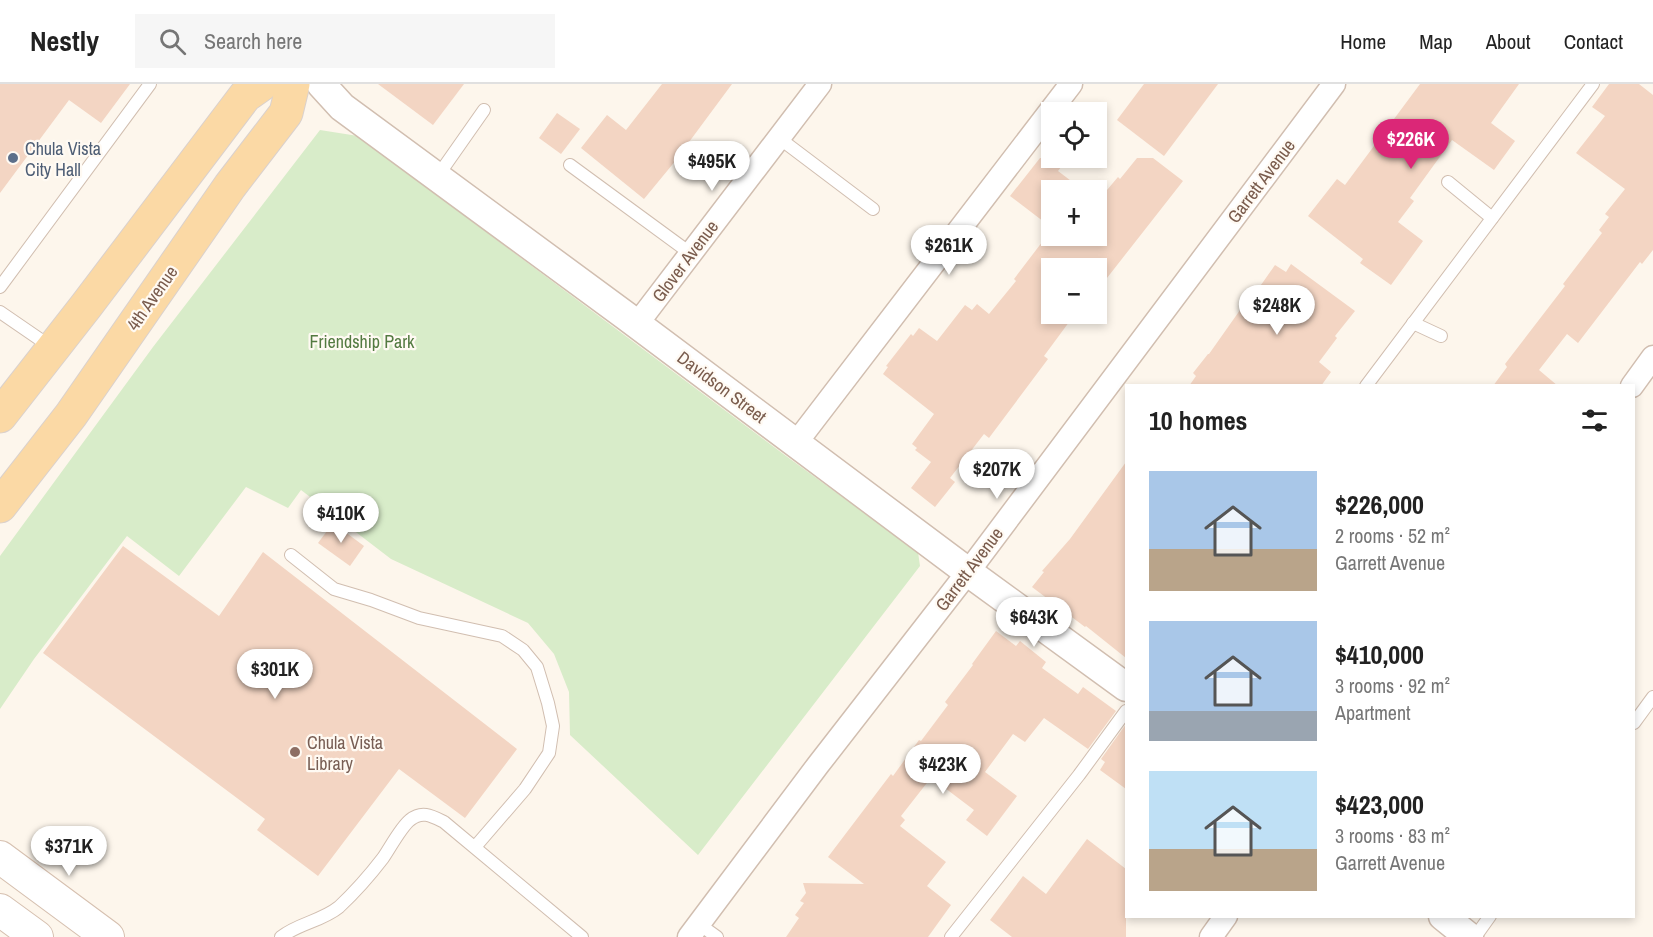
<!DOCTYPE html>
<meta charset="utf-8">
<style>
:root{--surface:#fff;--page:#f6f6f6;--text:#222;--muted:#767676;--line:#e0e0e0;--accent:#db2777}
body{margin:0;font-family:"Archivo Narrow",sans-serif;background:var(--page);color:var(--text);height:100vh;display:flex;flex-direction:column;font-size:22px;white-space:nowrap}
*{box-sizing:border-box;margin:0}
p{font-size:20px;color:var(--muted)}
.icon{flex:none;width:33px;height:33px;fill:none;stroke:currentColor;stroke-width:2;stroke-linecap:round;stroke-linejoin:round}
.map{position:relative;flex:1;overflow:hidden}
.details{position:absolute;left:1125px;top:300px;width:510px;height:534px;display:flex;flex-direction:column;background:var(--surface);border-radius:0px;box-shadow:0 3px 9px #0003}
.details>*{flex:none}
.fabs{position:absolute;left:1041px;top:18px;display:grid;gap:12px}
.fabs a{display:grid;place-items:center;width:66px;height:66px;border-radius:0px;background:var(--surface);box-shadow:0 3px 9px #0003;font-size:30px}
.price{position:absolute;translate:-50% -51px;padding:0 14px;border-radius:21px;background:#fff;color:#222;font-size:20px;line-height:39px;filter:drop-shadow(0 2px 3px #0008)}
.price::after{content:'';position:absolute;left:50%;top:36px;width:18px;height:14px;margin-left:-9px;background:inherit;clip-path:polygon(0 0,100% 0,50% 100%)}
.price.selected{background:var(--accent);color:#fff}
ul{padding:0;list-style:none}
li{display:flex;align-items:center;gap:18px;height:150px;padding:0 24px}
li span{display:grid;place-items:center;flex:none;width:168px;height:120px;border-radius:0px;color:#555}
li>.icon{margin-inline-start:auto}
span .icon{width:72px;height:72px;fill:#fffc;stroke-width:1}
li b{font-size:26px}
h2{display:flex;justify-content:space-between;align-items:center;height:72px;padding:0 24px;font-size:26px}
header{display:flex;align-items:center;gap:36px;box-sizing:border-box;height:84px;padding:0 30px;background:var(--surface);border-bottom:2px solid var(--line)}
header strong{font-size:28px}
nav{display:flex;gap:33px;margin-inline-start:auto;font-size:21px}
.search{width:420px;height:54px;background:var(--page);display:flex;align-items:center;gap:15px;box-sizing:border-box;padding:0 21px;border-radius:0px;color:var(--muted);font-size:22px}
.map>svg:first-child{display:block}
.green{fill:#d8ecc9}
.building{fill:#f3d5c3}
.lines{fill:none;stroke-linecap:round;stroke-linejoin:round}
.service-casing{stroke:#d1beb0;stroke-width:14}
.minor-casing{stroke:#d1beb0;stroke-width:25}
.tertiary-casing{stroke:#d1beb0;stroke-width:31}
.secondary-casing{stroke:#d6c0b0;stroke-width:34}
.primary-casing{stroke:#dad1cd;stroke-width:35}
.service{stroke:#fff;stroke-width:12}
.minor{stroke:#fff;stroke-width:22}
.tertiary{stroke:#fff;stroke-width:28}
.secondary{stroke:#fff;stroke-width:32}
.primary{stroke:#fbd9a5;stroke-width:33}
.service-dot{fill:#5c6f8a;stroke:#fffaf3;stroke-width:2}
.education-dot{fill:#8d6e63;stroke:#fffaf3;stroke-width:2}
.labels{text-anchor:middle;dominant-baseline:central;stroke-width:4.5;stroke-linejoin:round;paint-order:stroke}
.service-label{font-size:18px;fill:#4e5e75;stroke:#fffaf3;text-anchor:start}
.street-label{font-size:18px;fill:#7a5c4d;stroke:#fffaf3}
.park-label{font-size:18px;fill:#537a41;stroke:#fffaf3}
.education-label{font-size:18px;fill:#785e54;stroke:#fffaf3;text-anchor:start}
</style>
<header>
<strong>Nestly</strong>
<div class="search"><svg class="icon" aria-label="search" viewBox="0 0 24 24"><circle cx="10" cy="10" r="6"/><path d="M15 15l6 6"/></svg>Search here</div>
<nav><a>Home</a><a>Map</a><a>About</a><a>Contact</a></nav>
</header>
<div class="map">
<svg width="1653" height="853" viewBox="0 0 1653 853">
<rect width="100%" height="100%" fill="#fdf6ec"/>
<!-- green -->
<polygon class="green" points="320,46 358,52 786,372 918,468 920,482 698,771 570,651 569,608 554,570 528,539 391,475 301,406 288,424 246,403 179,492 127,452 34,575 0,625 0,472 153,263"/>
<!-- building -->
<g class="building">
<polygon points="0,0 130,0 101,39 69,16 0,109"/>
<polygon points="378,0 464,0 433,41"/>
<polygon points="662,0 732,0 672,81 644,115 581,64 607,31 626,46"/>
<polygon points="1144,0 1218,0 1164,72 1117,36"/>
<polygon points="1420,0 1519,0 1491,39 1515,57 1494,86 1452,56 1410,114 1414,117 1398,138 1423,157 1391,201 1360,179 1363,175 1308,132 1337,95 1345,101"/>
<polygon points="1609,0 1639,0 1653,11 1653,166 1642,180 1640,178 1578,259 1567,250 1539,286 1558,302 1493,302 1507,283 1505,280 1565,202 1563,200 1602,149 1599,146 1609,133 1605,130 1625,105 1576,69 1605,32 1592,23"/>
<polygon points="557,29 580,45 561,70 539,54"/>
<polygon points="1040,74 1068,74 1058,87 1083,106 1052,106 1052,144 1010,112"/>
<polygon points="1137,74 1153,74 1183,97 1096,208 1096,184 1052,184 1052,230 1075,230 1044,272 1048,275 989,354 984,350 950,394 955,398 935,423 911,404 931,378 915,366 917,364 912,360 934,330 883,290 888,283 886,282 911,250 913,252 919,244 937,257 965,221 972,226 977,220 989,230 1016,197 1014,195 1052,145 1052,152 1096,152 1096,119 1118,93 1120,95"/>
<polygon points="1291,180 1355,227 1335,252 1337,254 1319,278 1331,288 1321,302 1189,302 1196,292 1193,289 1208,270 1209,270 1245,219 1247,221 1275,181 1286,188"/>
<polygon points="1126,378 1126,574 1086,542 1085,543 1032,503 1044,488 1042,487 1070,455"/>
<polygon points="333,439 364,462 350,482 318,459"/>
<polygon points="123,462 219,532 263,468 517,665 465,734 399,685 318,792 257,746 265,735 43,569"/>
<polygon points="996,547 1016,562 1020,557 1046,578 1042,584 1078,610 1083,603 1116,627 1088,665 1044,634 1025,658 1013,650 985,688 1017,712 987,752 966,736 974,726 937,698 936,699 930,695 901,732 905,736 900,742 946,778 927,802 951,821 928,853 786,853 799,834 795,831 804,819 800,817 806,809 803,799 864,800 828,773 891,690 893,692 919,656 921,657 948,621 945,618 973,581 972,580"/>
<polygon points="1126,640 1126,705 1100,686 1105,678 1101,675"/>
<polygon points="1087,755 1126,785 1126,853 1012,853 990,836 1023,792 1046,810"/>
</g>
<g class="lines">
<!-- service casing -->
<g class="service-casing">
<g id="service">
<polyline points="779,54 873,125"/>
<polyline points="570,81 690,169"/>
<polyline points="437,93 484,26"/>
<polyline points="1448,98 1492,134"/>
<polyline points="0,203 150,0"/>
<polyline points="0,228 51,263"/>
<polyline points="1413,239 1441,252"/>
<polyline points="1366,302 1593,0"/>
<polyline points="291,471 334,505 371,516 419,534 502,552 523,566 537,583 548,619 553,642 549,669 525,705 475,763"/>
<polyline points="1634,639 1653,613"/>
<polyline points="699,840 717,853"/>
<path d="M281 853C299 839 322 837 339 823 355 808 370 791 383 774 390 764 401 743 410 736 422 726 432 732 444 738L582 853"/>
<polyline points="951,853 1079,691 1126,627"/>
<polyline points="1475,853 1490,832"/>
</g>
</g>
<!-- minor casing -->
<g class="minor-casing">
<g id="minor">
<polyline points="637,240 820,0"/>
<polyline points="1632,302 1653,273"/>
<polyline points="796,359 1071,0"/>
<polyline points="689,853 818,681 968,488 1334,0"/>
<polyline points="1211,853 1226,832"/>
</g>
</g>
<!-- tertiary casing -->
<g class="tertiary-casing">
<g id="tertiary">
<polyline points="321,0 342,23 626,232 968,488 1126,603"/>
<polyline points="1443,832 1469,853"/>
</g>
</g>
<!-- secondary casing -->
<g class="secondary-casing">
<g id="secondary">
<polyline points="0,773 108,853"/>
<polyline points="0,826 37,853"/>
</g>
</g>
<!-- primary casing -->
<g class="primary-casing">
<g id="primary">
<polyline points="0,332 86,222 245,12 262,0"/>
<polyline points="0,422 71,331 230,102 286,29 293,0"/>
</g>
</g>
<!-- service -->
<use href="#service" class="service"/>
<!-- minor -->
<use href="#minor" class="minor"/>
<!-- tertiary -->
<use href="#tertiary" class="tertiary"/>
<!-- secondary -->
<use href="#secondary" class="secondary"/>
<!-- primary -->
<use href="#primary" class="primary"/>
</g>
<!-- markers -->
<circle class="service-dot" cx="13" cy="74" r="6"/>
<circle class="education-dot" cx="295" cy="668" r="6"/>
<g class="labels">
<!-- service labels -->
<g class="service-label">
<text x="25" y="64">Chula Vista<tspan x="25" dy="21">City Hall</tspan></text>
</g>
<!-- street labels -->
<g class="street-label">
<text transform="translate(1261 97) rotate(-53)">Garrett Avenue</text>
<text transform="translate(685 177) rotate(-53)">Glover Avenue</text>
<text transform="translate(152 214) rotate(-55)">4th Avenue</text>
<text transform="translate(722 303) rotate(37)">Davidson Street</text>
<text transform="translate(969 485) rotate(-53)">Garrett Avenue</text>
</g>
<!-- park labels -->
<g class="park-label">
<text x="362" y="257">Friendship Park</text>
</g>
<!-- education labels -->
<g class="education-label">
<text x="307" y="658">Chula Vista<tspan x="307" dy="21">Library</tspan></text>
</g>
</g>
</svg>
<div class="fabs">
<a><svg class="icon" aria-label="locate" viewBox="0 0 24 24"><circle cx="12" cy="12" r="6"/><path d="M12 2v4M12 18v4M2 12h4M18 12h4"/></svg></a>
<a>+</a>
<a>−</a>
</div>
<b class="price selected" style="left:1411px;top:86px">$226K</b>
<b class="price" style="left:712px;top:108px">$495K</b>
<b class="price" style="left:949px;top:192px">$261K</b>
<b class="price" style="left:1277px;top:252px">$248K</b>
<b class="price" style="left:997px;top:416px">$207K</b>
<b class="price" style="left:341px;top:460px">$410K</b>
<b class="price" style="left:1034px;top:564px">$643K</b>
<b class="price" style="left:275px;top:616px">$301K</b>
<b class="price" style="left:943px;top:711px">$423K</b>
<b class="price" style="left:69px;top:793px">$371K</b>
<section class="details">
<h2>10 homes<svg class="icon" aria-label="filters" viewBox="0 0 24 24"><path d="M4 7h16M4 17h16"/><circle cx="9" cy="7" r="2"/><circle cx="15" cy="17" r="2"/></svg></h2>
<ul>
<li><span style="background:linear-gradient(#a9c7e8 65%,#b9a48a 0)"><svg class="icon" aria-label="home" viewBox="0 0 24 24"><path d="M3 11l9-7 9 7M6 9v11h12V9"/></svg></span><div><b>$226,000</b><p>2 rooms · 52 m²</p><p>Garrett Avenue</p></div></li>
<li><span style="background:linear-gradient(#a9c7e8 75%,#9aa5b1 0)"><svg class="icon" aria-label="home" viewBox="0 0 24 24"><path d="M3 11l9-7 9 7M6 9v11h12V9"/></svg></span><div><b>$410,000</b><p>3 rooms · 92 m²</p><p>Apartment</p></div></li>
<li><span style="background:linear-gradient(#bfe0f5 65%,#b9a48a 0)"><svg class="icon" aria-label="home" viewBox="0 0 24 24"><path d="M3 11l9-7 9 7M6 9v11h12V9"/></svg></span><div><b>$423,000</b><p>3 rooms · 83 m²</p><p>Garrett Avenue</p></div></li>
</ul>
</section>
</div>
